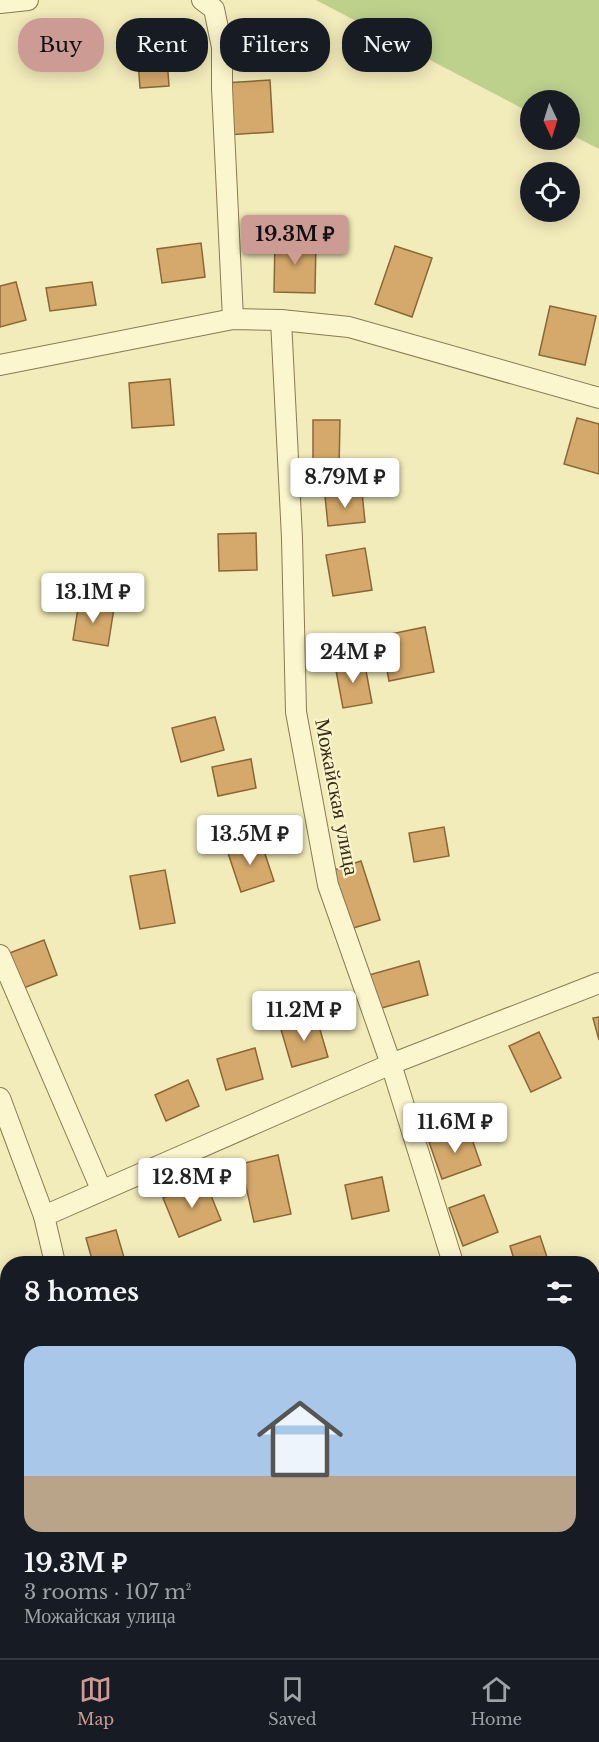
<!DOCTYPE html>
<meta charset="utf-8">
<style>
:root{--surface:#171b24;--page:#20242c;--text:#f1f3f6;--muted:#9ea1a6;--line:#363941;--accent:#cc9c94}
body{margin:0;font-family:"Libre Baskerville",serif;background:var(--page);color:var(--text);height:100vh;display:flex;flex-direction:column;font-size:22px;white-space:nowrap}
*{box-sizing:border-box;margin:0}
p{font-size:20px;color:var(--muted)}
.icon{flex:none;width:33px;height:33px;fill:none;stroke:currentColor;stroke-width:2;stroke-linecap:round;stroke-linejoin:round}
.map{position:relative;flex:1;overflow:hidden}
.sheet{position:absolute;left:0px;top:1256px;width:600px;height:404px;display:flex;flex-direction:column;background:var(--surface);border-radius:24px 24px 0 0;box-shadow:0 3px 15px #0003}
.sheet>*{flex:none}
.banner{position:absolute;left:18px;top:18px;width:564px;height:54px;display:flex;gap:12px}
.needle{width:39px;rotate:176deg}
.buttons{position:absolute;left:520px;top:90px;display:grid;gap:12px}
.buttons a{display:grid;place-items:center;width:60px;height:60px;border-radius:50%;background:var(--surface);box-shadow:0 3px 15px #0003;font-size:30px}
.price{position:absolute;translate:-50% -51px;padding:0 14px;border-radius:6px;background:#fff;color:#222;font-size:20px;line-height:39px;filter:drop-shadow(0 2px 3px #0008)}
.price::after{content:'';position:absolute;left:50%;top:36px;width:18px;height:14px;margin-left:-9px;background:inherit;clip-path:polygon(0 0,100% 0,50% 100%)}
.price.active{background:var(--accent);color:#111}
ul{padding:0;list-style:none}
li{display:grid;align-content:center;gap:12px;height:318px;padding:0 24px}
li span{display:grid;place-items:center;height:186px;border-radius:18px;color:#555}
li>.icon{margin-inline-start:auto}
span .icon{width:108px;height:108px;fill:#fffc;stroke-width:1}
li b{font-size:26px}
h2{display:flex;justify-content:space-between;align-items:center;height:72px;padding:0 24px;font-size:26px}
.tag{padding:0 21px;border-radius:24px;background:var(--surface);box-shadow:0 3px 15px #0003;font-size:21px;line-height:54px}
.tag.active{background:var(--accent);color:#111}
.tab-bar{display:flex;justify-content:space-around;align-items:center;height:84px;border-top:2px solid var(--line);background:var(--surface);font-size:16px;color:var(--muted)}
.tab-bar a{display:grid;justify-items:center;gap:3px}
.tab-bar .active{color:var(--accent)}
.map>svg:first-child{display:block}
.green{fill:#bdd18d}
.building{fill:#d4a96b;stroke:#8c6736;stroke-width:1.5}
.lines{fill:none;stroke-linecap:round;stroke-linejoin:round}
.minor-casing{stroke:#8a7a53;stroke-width:22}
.minor{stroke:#fcf6ce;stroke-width:20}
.labels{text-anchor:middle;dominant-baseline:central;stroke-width:4.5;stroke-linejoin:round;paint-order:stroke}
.street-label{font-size:21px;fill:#382d19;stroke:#f9f3ca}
</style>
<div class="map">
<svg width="599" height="1658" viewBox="0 0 599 1658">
<rect width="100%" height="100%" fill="#f2ebba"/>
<!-- green -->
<polygon class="green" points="316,0 599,0 599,149 570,134 570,100 531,100 531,113"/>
<!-- building -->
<g class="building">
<polygon points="166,45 169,86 140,88 137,47"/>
<polygon points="270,80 273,132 227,135 224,83"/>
<polygon points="275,240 316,240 315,293 274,292"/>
<polygon points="201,243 205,277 162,283 157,249"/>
<polygon points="395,246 432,258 412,317 375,304"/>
<polygon points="16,282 26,320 0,327 0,286"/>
<polygon points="92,282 96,305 50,311 46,288"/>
<polygon points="550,306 596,316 585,365 539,355"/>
<polygon points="170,379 174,425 132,428 129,383"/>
<polygon points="577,418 599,424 599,474 564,464"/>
<polygon points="313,420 340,420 339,469 313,468"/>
<polygon points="362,492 365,522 328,526 325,496"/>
<polygon points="256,533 257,570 219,571 218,534"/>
<polygon points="365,548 372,590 333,596 326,555"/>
<polygon points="79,602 114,608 108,646 73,640"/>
<polygon points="425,627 434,672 389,681 381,636"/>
<polygon points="364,660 372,703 343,708 335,665"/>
<polygon points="215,717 224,750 181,762 172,728"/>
<polygon points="251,759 256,788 218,796 212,767"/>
<polygon points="444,827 449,856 414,862 409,833"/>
<polygon points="260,839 274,881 241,892 227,850"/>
<polygon points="361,861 380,920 350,929 331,871"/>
<polygon points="165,870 175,923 140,929 130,876"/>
<polygon points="44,940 57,975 21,989 7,954"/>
<polygon points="419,961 428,995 378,1009 369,975"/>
<polygon points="316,1016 328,1057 292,1067 280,1026"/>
<polygon points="599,1017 599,1040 593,1018"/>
<polygon points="539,1032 561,1078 531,1092 509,1046"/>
<polygon points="255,1048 263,1079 226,1090 217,1059"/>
<polygon points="188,1080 199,1106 166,1121 155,1095"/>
<polygon points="468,1128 481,1165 442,1179 429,1142"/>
<polygon points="278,1155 291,1214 254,1222 241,1164"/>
<polygon points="382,1177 389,1211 352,1219 345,1185"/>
<polygon points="205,1181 221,1220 179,1237 163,1198"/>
<polygon points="484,1195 498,1232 463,1246 449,1208"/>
<polygon points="116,1230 125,1261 93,1263 86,1238"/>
<polygon points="540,1236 549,1263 515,1263 510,1246"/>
<polygon points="8,1283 8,1316 4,1317 0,1284"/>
<polygon points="592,1391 599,1403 599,1409 592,1413"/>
<polygon points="43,1652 45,1658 26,1658 41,1652"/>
</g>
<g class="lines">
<!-- minor casing -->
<g class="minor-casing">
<g id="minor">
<polyline points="202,0 214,9 222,47 222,88 233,319"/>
<polyline points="0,3 28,0"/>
<polyline points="281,320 292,538 296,712 328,885 391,1064 453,1263"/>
<polyline points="0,365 233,319 281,320 349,327 599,398"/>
<polyline points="0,955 101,1189"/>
<polyline points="0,1098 44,1216"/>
<polyline points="55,1263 44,1216 391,1064 599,983"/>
<polyline points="586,1652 588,1658"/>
</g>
</g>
<!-- minor -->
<use href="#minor" class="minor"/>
</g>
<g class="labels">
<!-- street labels -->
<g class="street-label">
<text transform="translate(337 797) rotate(79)">Можайская улица</text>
</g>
</g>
</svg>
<div class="buttons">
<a><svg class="needle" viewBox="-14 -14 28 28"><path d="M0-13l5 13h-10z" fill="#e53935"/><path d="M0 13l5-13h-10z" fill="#9ea1a6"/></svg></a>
<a><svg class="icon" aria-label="locate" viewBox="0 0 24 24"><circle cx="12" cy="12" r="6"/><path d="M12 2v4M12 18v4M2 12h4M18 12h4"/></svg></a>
</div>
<b class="price active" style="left:295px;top:266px">19.3M ₽</b>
<b class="price" style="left:345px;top:509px">8.79M ₽</b>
<b class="price" style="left:93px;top:624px">13.1M ₽</b>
<b class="price" style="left:353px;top:684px">24M ₽</b>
<b class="price" style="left:250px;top:866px">13.5M ₽</b>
<b class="price" style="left:304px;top:1042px">11.2M ₽</b>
<b class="price" style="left:455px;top:1154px">11.6M ₽</b>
<b class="price" style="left:192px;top:1209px">12.8M ₽</b>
<div class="banner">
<a class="tag active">Buy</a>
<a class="tag">Rent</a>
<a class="tag">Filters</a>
<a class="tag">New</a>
</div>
<section class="sheet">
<h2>8 homes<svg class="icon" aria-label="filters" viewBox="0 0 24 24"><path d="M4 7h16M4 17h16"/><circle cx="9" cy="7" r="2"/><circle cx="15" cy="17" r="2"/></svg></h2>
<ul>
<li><span style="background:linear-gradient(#a9c7e8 70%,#b9a48a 0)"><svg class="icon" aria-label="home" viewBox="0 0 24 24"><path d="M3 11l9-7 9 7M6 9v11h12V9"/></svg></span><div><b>19.3M ₽</b><p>3 rooms · 107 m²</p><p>Можайская улица</p></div></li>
</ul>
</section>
</div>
<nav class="tab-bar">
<a class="active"><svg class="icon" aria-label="map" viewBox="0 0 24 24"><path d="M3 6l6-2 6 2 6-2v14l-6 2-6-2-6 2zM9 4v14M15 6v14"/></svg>Map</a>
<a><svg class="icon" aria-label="saved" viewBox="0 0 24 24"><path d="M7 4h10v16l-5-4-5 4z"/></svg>Saved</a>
<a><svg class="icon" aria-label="home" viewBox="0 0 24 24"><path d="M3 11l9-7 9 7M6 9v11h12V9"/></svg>Home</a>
</nav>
